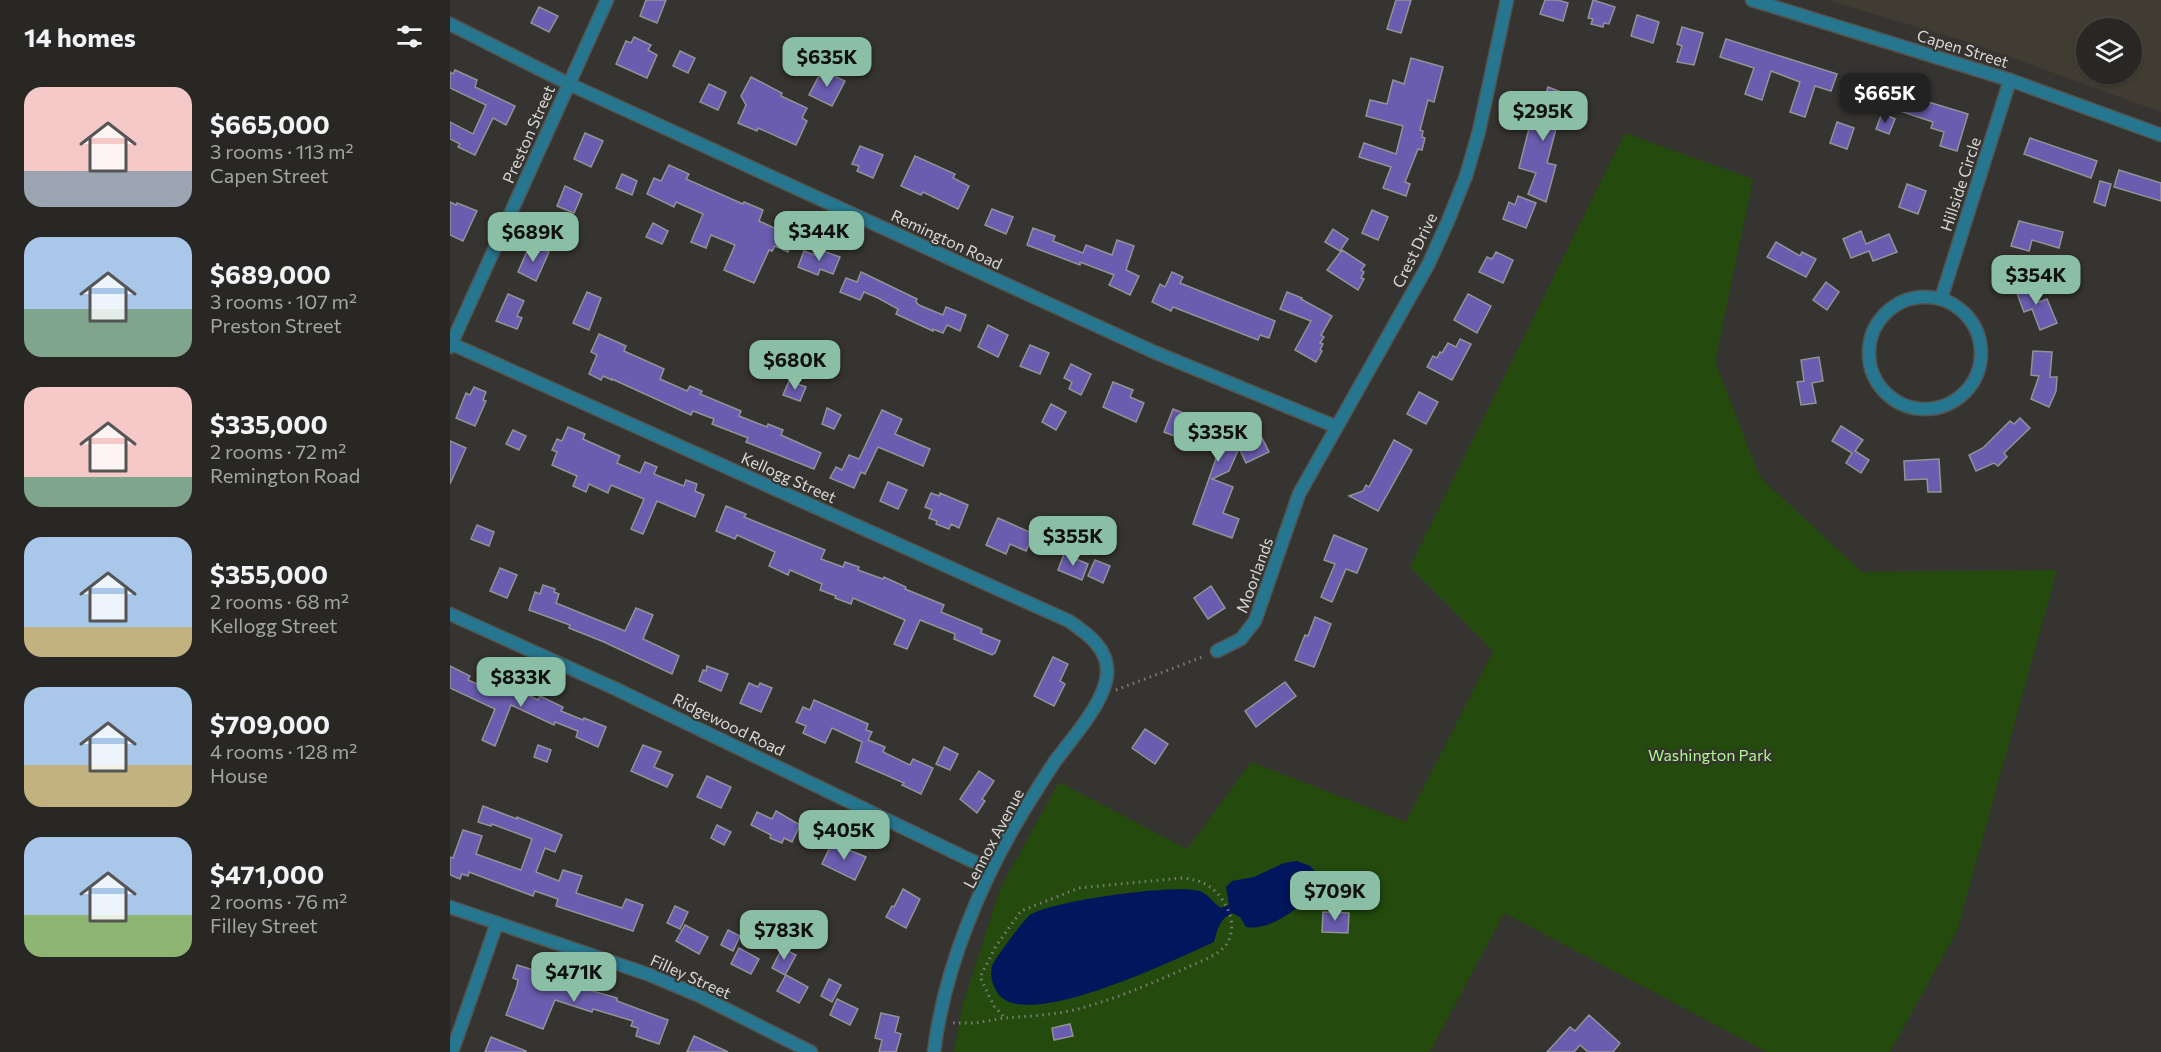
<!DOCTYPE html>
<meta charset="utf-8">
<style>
:root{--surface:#282724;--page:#343331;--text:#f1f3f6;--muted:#a5a5a6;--line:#444441;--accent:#8abfa5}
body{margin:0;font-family:Commissioner,sans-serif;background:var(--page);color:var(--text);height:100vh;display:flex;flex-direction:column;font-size:22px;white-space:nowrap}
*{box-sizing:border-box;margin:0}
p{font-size:20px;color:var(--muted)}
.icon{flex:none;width:33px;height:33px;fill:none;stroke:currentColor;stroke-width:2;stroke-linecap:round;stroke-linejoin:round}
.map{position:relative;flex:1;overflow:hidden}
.sheet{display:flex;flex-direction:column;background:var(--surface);width:450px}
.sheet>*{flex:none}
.controls{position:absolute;left:1626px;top:18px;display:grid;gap:12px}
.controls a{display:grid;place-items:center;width:66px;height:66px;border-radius:50%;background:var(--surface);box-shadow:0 2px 4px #0004,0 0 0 2px var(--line);font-size:30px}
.price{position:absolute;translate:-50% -51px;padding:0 14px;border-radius:12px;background:var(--accent);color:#111;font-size:20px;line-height:39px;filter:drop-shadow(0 2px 3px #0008)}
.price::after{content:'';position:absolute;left:50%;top:36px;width:18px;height:14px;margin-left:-9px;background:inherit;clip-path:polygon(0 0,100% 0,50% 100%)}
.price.selected{background:#222;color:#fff}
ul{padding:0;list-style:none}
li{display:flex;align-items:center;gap:18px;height:150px;padding:0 24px}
li span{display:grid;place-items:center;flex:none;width:168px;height:120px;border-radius:18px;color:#555}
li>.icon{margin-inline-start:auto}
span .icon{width:72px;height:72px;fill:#fffc;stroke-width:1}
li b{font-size:26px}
h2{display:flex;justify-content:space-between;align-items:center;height:72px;padding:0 24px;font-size:26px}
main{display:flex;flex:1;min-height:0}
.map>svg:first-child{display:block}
.built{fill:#403c32;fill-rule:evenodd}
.green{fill:#244a0d}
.water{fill:#01165c}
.building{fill:#6a5cae;stroke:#929297;stroke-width:1.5}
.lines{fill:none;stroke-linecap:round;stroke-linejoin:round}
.street-casing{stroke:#54524e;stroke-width:15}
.path{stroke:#7d7c78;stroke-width:3;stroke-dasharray:1.5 4.5;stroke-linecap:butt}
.street{stroke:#27768f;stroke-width:12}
.labels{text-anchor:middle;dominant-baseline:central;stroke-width:4.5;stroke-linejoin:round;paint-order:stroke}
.street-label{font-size:16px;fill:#dad9d6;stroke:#363430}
.park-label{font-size:16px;fill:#aef78c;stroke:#363430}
</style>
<main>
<section class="sheet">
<h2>14 homes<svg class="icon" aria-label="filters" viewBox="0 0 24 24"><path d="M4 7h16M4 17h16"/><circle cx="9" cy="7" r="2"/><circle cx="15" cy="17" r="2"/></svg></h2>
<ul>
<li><span style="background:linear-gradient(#f6c9c9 70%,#9aa5b1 0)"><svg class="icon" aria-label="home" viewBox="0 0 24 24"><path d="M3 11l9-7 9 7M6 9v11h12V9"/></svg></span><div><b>$665,000</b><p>3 rooms · 113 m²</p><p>Capen Street</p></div></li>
<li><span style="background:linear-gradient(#a9c7e8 60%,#7fa58c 0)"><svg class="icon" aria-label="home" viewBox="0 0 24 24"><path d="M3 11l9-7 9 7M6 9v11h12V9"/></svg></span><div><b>$689,000</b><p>3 rooms · 107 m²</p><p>Preston Street</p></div></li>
<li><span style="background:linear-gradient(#f6c9c9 75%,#7fa58c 0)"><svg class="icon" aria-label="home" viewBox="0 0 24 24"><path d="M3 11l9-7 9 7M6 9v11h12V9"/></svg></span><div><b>$335,000</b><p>2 rooms · 72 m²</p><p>Remington Road</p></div></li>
<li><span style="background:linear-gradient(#a9c7e8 75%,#c2b280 0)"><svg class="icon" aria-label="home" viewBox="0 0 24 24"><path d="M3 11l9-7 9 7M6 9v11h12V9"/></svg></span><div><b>$355,000</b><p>2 rooms · 68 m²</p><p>Kellogg Street</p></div></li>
<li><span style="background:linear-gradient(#a9c7e8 65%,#c2b280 0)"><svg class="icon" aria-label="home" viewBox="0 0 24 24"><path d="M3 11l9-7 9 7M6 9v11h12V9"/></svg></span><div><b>$709,000</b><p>4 rooms · 128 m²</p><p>House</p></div></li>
<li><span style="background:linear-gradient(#a9c7e8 65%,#8fb573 0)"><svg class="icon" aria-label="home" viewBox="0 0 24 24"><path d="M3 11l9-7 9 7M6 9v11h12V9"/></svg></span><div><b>$471,000</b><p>2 rooms · 76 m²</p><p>Filley Street</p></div></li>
</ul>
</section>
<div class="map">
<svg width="1711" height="1052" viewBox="0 0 1711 1052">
<rect width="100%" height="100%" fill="#363430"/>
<!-- built -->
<path class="built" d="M1377 0H1711V112L1524 44ZM1636 28H1682V74H1636Z"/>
<!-- green -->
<polygon class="green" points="1175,133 1303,179 1265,362 1310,477 1412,572 1607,570 1507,931 1440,1052 1317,1052 1054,913 980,1052 504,1052 513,1004 550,889 609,782 737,849 801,762 956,822 1043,651 960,567"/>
<!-- water -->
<path class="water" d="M847 861 860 866 870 876V886C855 904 821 932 796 927L790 917 782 913C769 920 768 928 764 942 730 957 572 1035 547 992 542 983 540 977 542 966 543 961 575 918 580 915 602 901 724 884 750 891 757 893 764 904 771 908L779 905 776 887 782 881 804 877 834 863Z"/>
<!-- building -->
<g class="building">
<polygon points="196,0 216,0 207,23 190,16"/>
<polygon points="946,0 961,0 951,33 937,29"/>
<polygon points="1095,0 1108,0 1118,3 1113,21 1090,14"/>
<polygon points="1143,0 1165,7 1159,24 1154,23 1153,27 1141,24 1143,19 1138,18"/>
<polygon points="89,7 108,16 99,32 81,23"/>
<polygon points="1187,15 1209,22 1203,43 1181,36"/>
<polygon points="1232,27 1253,33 1244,65 1227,62 1232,46 1227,44"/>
<polygon points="184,37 201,45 198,50 207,55 197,78 166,64 176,41 181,43"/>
<polygon points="1276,39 1387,74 1381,91 1365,86 1355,117 1340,112 1350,82 1321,71 1312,100 1295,94 1304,68 1270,57"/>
<polygon points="230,51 245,58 238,73 223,66"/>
<polygon points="961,58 993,67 984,102 978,100 970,130 973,131 972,137 975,138 972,150 968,149 955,182 960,184 956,196 933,188 941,167 909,157 914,143 946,154 953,126 916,116 920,100 937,104 943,80 954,84"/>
<polygon points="5,70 27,80 25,87 65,106 56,125 43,118 25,155 8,147 10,144 0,139 0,122 23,134 36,105 0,88 0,72 3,74"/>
<polygon points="372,70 395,81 382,106 359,95"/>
<polygon points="301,77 332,93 331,96 357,108 352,118 357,121 346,145 308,128 307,131 288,123 296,105 291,96"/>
<polygon points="259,84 276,92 268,110 250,102"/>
<polygon points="1098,87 1116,94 1110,109 1118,112 1114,124 1108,121 1097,163 1106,165 1096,202 1078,194 1086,173 1069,168 1086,101 1092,103"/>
<polygon points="1453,92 1475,101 1518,114 1507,151 1490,146 1494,132 1481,128 1483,122 1447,110"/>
<polygon points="1432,113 1445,119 1439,134 1426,129"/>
<polygon points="1387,122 1404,128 1397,149 1380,143"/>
<polygon points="135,133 153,141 141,167 124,159"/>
<polygon points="1580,138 1647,161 1641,178 1574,154"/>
<polygon points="410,146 433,155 423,178 407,171 409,166 402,164"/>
<polygon points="465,156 505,174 503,178 519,186 508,209 473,192 471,195 451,186"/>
<polygon points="219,165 239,174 236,179 293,204 294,202 313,210 309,221 344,237 338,252 325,246 322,251 319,250 304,283 274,270 285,245 261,235 256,248 241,242 253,214 226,202 224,207 197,194 204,178 211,181"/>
<polygon points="1669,170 1711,183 1711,201 1664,187"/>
<polygon points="172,174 187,181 182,195 166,188"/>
<polygon points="1650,181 1661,184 1655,206 1644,202"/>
<polygon points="1457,184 1476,191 1468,214 1449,207"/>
<polygon points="115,186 132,194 124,213 107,206"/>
<polygon points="1068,196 1086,203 1076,228 1053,219 1059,202 1065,205"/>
<polygon points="0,202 6,205 7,203 27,211 13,241 0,235"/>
<polygon points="542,209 563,217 556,234 535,225"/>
<polygon points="922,210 938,217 928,240 912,233"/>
<polygon points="1569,221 1613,232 1609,248 1582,240 1579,251 1561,246"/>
<polygon points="203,223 218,231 212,244 196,237"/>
<polygon points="583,228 605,236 603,241 633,253 636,245 662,255 667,240 684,246 676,270 689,276 680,295 659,285 664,275 630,262 630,265 577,245"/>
<polygon points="883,229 898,239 890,251 875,242"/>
<polygon points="1411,231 1416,244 1439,234 1447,252 1423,261 1419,251 1401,258 1393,239"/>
<polygon points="1326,242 1350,256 1352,252 1366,259 1356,277 1317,257"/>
<polygon points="83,245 99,252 86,281 68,272 78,249 81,250"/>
<polygon points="370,250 390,257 383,274 370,269 368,275 348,267 354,251 368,256"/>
<polygon points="892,250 915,265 911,270 914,272 911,278 914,279 908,290 877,270"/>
<polygon points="1046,252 1063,260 1053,283 1029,272 1037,257 1042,259"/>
<polygon points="411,272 467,299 466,302 469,305 493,315 496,307 516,315 510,331 497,325 493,333 483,329 483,331 446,314 448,309 428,298 414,292 410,300 390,292 396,278 407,282"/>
<polygon points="722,272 733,277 730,283 825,321 819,338 810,335 808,340 723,307 721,311 702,302 710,284 715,287"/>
<polygon points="1376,282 1389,292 1377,310 1363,300"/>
<polygon points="1582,282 1589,302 1597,299 1607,323 1590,330 1582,309 1574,312 1565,288"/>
<polygon points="137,292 151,298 139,330 123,323"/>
<polygon points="837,292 852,298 851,299 882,316 871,335 874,337 870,343 873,344 870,350 872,351 866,362 845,350 861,321 830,309"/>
<polygon points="58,294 74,301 67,316 72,318 67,329 46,321"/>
<polygon points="1018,294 1041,306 1027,333 1004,320"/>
<polygon points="538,325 558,335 548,357 528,347"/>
<polygon points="149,334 176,346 174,351 214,369 210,379 237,391 240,386 252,391 250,394 291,411 289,416 317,427 318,424 333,430 331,435 371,453 364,469 296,442 298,438 262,424 264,419 243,411 241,415 162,379 162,380 153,376 151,380 139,374 147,355 141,352"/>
<polygon points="1010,339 1021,344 1002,380 977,367 983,356 987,358 990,352 992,353 998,343 1006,347"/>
<polygon points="580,345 599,353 590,374 570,366"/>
<polygon points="1583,351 1602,352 1600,377 1607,377 1606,391 1599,407 1581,399 1589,376 1581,375"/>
<polygon points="1369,357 1373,381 1362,383 1366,403 1351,405 1347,382 1354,381 1351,360"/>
<polygon points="621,364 641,374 631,395 619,389 622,382 614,378"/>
<polygon points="339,381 356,387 350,401 333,395"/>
<polygon points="663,382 683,390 680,397 694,403 686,422 653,407"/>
<polygon points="24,387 36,392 33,400 36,401 25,426 6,418 16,393 20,395"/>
<polygon points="969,392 988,402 976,424 957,414"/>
<polygon points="601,404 616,412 606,430 592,422"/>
<polygon points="377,408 391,415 384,429 372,424"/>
<polygon points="723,409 780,431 803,420 819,452 796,463 789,448 779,471 762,479 783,487 773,513 789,519 782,538 743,524 768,453 714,432"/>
<polygon points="432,410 452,419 445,434 480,449 473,466 428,447 415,474 411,472 404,488 380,478 386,467 392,470 399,455 409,459"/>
<polygon points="1570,418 1580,428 1554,453 1557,457 1548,466 1544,463 1526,471 1519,455 1533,448 1560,421 1564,424"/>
<polygon points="1391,426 1413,440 1405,451 1419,460 1411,473 1396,463 1402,453 1382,441"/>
<polygon points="118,427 135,434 133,439 170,456 167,463 190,473 195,462 207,467 204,474 234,486 236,480 247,484 245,491 254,495 245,517 207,501 193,534 181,529 194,499 161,485 158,493 139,484 136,492 123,486 127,476 102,465 107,452 102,450 107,439 112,441"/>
<polygon points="63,430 76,436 69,450 56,444"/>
<polygon points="944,440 962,450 928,511 899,496 913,491 916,485 919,487"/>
<polygon points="0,441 16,448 0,484"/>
<polygon points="1489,459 1491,492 1478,492 1477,479 1455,480 1454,461"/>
<polygon points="438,482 457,490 448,509 430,501"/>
<polygon points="481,493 489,496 490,493 518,505 509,528 501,524 499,529 486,524 487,521 479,518 482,510 475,507"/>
<polygon points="276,506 296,514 294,517 375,550 371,559 393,567 395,562 409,567 408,570 433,579 434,577 456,587 455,589 494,605 491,612 532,629 531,633 550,641 545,653 542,655 504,639 505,634 470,620 457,649 444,644 455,620 403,598 401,604 385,598 386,596 370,590 372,584 340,570 338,575 319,566 325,552 287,535 285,539 266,531"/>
<polygon points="548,518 584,534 576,551 560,544 556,554 536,545"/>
<polygon points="27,525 44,532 39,546 21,539"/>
<polygon points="884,535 917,549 907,573 896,569 882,602 871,597 885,564 874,560"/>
<polygon points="614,554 638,564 632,580 608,570"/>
<polygon points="645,560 660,566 653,583 638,576"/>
<polygon points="50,568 67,575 57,598 40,591"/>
<polygon points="93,585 105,589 104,592 109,594 106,603 175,631 186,608 203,615 193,639 229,656 222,674 154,642 119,628 120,625 79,610 85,592 90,594"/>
<polygon points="761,586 775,608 758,619 744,598"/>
<polygon points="865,617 881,624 864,667 845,660 855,635 858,636"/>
<polygon points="603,657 618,664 610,681 615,684 604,706 584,696"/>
<polygon points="0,666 20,676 18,680 45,692 51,678 69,685 67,690 88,700 90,696 113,707 111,711 133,720 134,718 156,727 148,747 126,737 128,731 105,722 104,725 61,705 45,746 32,740 45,709 0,688"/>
<polygon points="257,666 278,674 271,691 249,681 253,670 256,671"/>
<polygon points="835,682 846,696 806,727 795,711"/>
<polygon points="299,683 308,687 310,683 322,688 311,712 290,703"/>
<polygon points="364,700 418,724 416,730 422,732 418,740 435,747 433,752 460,765 463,759 483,768 471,794 452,785 454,783 406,762 412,742 382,728 375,743 353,733 356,726 346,722 353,707 360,710"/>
<polygon points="695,729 718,744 705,764 682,748"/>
<polygon points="88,745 101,750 97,762 84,757"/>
<polygon points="193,745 211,752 204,767 223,775 217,787 181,771"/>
<polygon points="494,747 508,754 500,770 486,764"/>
<polygon points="529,771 544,781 532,799 535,801 527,813 510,799"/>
<polygon points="257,776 281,787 271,808 247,797"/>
<polygon points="33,806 67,819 67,817 112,835 105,852 95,848 86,872 109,881 113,870 132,876 126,893 172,908 176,899 193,905 183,931 106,906 108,899 85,891 83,896 19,872 18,876 12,874 10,879 0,875 0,857 3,858 13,830 32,836 26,854 71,870 82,839 42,824 41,826 28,822"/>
<polygon points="326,811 350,825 342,842 334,838 332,843 320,838 321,835 301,825 307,812 322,819"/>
<polygon points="267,825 281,832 274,845 261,838"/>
<polygon points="382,843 416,857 405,880 372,864"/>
<polygon points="453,889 470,899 456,928 436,917 442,906 444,907"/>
<polygon points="225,906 238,912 230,929 217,923"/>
<polygon points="873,912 899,913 898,933 872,932"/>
<polygon points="235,925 258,937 249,954 226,941"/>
<polygon points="278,930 290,936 283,951 271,945"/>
<polygon points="289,948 309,959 301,974 281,964"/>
<polygon points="332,948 346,955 335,975 322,968"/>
<polygon points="67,965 130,984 129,987 167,998 167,1001 218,1020 209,1044 186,1036 188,1028 181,1026 183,1021 143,1009 142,1012 105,1000 93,1029 56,1015 67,986 68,980 63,978"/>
<polygon points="336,975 358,987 349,1003 327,991"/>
<polygon points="379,979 391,985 382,1002 371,996"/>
<polygon points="387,999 408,1009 400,1025 380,1015"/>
<polygon points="431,1013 449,1017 445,1032 451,1034 446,1052 429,1052 432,1040 425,1038"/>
<polygon points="1139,1015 1170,1043 1163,1052 1138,1052 1130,1045 1124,1052 1097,1052 1120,1027 1125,1031"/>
<polygon points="620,1024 623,1036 604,1040 602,1028"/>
<polygon points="244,1036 278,1052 237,1052"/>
<polygon points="41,1037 76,1051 76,1052 35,1052"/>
</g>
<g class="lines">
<!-- street casing -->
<g class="street-casing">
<g id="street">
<polyline points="1302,0 1560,80 1711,135"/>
<polyline points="0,24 119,84 704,352 887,427"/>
<circle cx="1475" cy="353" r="56"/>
<polyline points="1491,299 1560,80"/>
<path d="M2 344 619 621C638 634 659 649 657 674 655 702 623 737 606 760 595 776 585 793 574 810 531 881 494 968 484 1052"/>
<polyline points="0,347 157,0"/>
<polyline points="0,614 166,689 518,859 541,869"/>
<polyline points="767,651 791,639 805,621 849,494 978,265 998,221 1016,176 1029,131 1057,0"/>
<polyline points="0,907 200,975 250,996 361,1052"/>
<polyline points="2,1052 47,923"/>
</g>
</g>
<!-- path -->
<g class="path">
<polyline points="666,690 755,656"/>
<path d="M503 1023H526L554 1018H555C579 1016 605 1015 628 1009 665 999 701 984 736 968 749 962 767 956 776 945 784 933 783 918 776 906 766 887 753 880 732 878L629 888 571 911 546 946 530 977 544 1006 555 1018"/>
</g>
<!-- street -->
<use href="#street" class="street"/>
</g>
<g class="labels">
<!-- street labels -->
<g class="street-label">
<text transform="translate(1513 48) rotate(17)">Capen Street</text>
<text transform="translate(78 134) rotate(-66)">Preston Street</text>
<text transform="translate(1510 184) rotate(-72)">Hillside Circle</text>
<text transform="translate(497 239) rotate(25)">Remington Road</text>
<text transform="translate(964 250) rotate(-64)">Crest Drive</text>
<text transform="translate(339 477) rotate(24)">Kellogg Street</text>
<text transform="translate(804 575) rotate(-70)">Moorlands</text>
<text transform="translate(279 724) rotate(26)">Ridgewood Road</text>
<text transform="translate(543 838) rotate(-62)">Lennox Avenue</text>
<text transform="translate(241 976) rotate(24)">Filley Street</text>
</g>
<!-- park labels -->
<g class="park-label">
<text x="1260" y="754">Washington Park</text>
</g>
</g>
</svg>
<div class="controls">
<a><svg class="icon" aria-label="layers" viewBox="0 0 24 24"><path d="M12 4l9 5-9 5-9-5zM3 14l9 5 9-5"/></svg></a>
</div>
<b class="price" style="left:377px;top:88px">$635K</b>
<b class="price selected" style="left:1435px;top:124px">$665K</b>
<b class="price" style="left:1093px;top:142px">$295K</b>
<b class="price" style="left:369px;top:262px">$344K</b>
<b class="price" style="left:83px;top:263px">$689K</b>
<b class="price" style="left:1586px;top:306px">$354K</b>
<b class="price" style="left:345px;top:391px">$680K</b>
<b class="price" style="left:768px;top:463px">$335K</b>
<b class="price" style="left:623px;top:567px">$355K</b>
<b class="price" style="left:71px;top:708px">$833K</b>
<b class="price" style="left:394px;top:861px">$405K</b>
<b class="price" style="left:885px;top:922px">$709K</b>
<b class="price" style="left:334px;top:961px">$783K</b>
<b class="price" style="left:124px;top:1003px">$471K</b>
</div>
</main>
